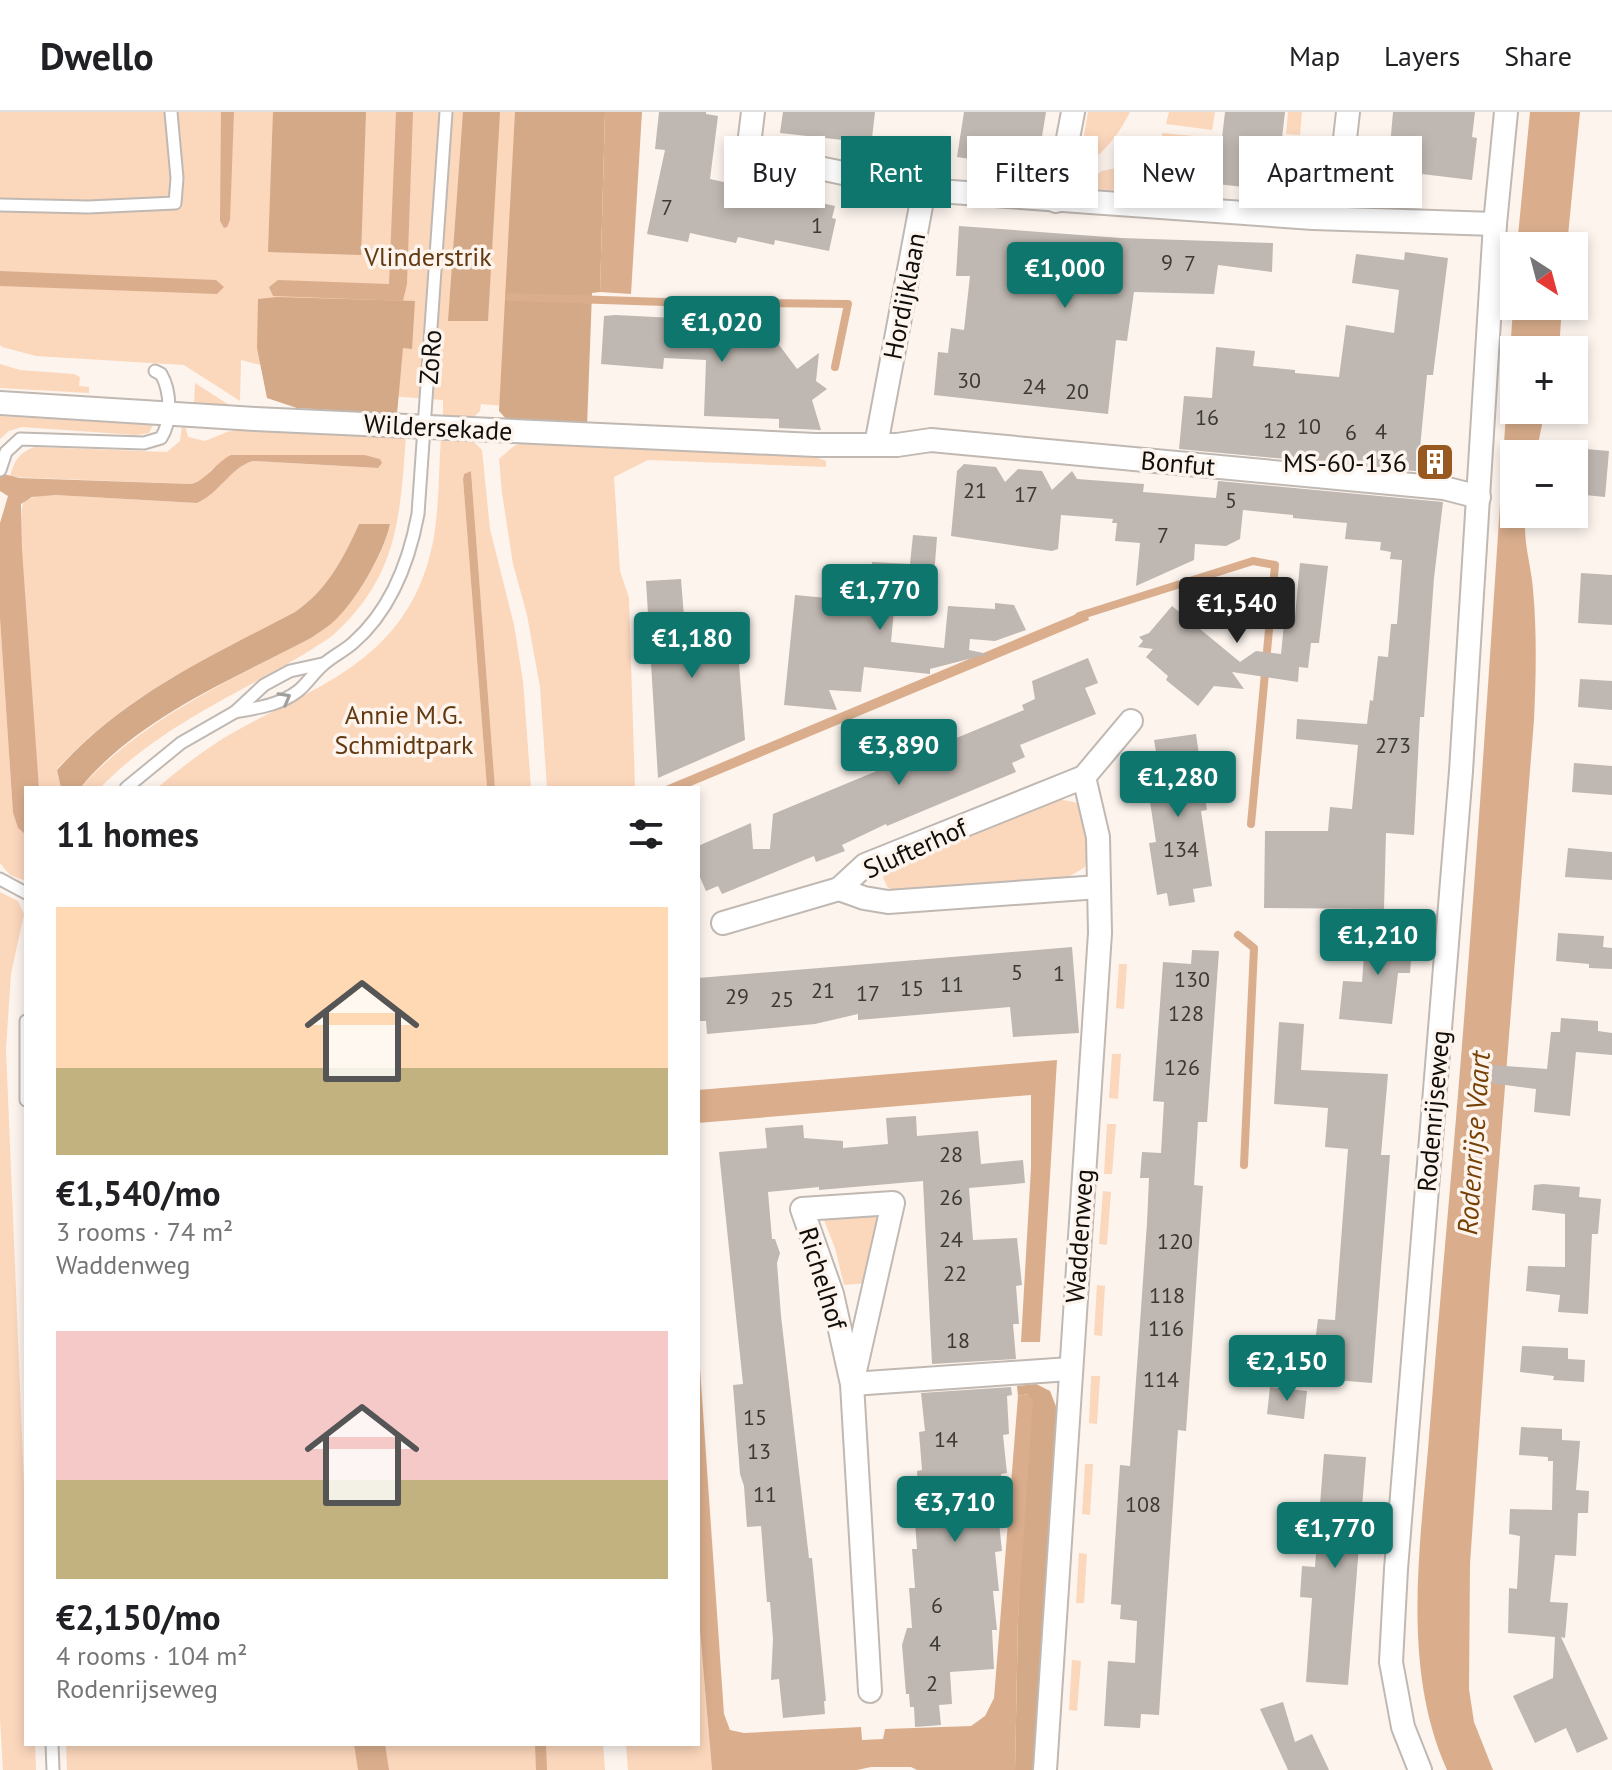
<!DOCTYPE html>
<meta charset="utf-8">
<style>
:root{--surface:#fff;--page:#f2f2f2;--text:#202124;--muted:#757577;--line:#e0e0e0;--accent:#0f766e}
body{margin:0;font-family:"PT Sans",sans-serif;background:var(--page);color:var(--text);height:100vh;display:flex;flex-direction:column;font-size:30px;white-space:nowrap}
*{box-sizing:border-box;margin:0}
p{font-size:26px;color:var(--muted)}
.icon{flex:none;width:44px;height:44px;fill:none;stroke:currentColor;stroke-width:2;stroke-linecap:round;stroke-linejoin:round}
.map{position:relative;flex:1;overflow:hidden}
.drawer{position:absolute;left:24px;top:674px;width:676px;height:960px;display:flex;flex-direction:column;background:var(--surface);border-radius:0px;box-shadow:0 4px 12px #0003}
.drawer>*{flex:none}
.top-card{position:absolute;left:724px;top:24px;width:760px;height:72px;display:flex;gap:16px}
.needle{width:52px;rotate:144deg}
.buttons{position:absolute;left:1500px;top:120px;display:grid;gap:16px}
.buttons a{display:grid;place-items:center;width:88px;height:88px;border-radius:0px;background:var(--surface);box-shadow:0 4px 12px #0003;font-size:40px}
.price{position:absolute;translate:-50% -68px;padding:0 18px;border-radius:8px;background:var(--accent);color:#fff;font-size:26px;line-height:52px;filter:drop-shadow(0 2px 4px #0008)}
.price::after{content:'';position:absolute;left:50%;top:48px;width:24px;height:18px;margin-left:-12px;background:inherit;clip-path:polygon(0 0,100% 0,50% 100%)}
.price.current{background:#222;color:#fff}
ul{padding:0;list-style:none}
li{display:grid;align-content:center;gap:16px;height:424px;padding:0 32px}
li span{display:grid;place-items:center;height:248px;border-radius:0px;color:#555}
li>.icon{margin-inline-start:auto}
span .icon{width:144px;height:144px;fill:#fffc;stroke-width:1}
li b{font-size:34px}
h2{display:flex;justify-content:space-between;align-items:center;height:96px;padding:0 32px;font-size:34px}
.chip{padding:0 28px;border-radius:0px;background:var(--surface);box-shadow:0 4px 12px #0003;font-size:28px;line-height:72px}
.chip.current{background:var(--accent);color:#fff}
header{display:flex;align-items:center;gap:48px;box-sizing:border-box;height:112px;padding:0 40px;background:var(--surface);border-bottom:2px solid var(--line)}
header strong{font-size:38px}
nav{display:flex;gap:44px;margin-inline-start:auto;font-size:28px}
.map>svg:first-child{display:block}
.green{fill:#fbd7bc}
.forest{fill:#d4a987}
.water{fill:#daae8d}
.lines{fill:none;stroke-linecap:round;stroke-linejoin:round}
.stream{stroke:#daae8d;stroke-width:8}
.building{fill:#bfb7b1}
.lane-casing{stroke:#c0b8b2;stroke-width:15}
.street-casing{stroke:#c0b8b2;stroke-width:26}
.lane{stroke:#fff;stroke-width:11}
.street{stroke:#fff;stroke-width:22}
.oneway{stroke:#9f9f9d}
.labels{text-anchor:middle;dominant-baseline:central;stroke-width:7;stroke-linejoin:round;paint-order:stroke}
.number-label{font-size:22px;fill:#3c3834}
.park-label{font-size:26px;fill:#633912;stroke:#fdf4ee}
.street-label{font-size:26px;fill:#100e0b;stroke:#fdf4ee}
.poi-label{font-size:26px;fill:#100e0b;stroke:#fdf4ee;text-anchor:end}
.water-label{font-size:28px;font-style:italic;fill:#774106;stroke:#fdf4ee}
</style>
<header>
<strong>Dwello</strong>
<nav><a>Map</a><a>Layers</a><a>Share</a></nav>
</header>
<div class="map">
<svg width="1612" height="1658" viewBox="0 0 1612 1658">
<rect width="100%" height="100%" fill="#fdf4ee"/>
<!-- green -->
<g class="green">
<polygon points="0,0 578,0 564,299 481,292 480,299 473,306 443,305 443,288 376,283 241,248 240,289 184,253 36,244 2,235 0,233"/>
<path d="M1088 0H1130C1117 26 1102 43 1078 58Z"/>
<polygon points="1169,0 1215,0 1212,18 1166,12"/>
<polygon points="1288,0 1302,0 1300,23 1286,22"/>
<path d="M1162 21 1204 25 1199 70C1173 60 1163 49 1162 21Z"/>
<polygon points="1130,53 1151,57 1150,80 1091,77 1084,71 1102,59"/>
<polygon points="0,252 20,258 74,262 80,265 79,274 89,275 89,281 0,276"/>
<polygon points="195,271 229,293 194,291"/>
<polygon points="0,304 153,313 149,321 136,323 22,315 9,319 0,327"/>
<path d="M182 314H185L188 325 205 329 227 320 244 317 406 324C400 406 398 465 332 524 253 578 170 604 100 676H80C144 606 229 569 311 526 346 501 381 454 390 412H359C343 447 327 478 295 500 206 547 126 582 57 657L61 676H39C36 639 14 404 24 389L40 383H55L197 391C219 382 231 355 253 349L377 356 380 347 365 343H231L210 359 206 365 191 372 10 365C14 349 19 341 34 335L167 340 180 329Z"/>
<path d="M441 325 471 327 482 338 490 417 514 513 523 569 531 676H495L471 359 464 362 463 367 487 676H157C182 655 207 635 236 619 319 573 400 549 429 447 440 408 438 365 441 325Z"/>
<polygon points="524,330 807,342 826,349 826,355 648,348 614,365 620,459 629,486 635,676 547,676 540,575 527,503 513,452 502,381 499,347 514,334"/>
<polygon points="0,507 13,701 18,716 26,723 26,769 10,763 0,751"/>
<polygon points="1054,686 1078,691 1088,737 1085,755 1067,766 904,780 888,776 883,766 886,758 898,752"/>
<polygon points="0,780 18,789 24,802 11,862 6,937 26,1421 26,1632 35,1632 36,1658 3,1658 0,1607"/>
<polygon points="1119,852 1127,852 1124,897 1116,896"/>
<polygon points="1112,942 1121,942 1118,987 1109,986"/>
<polygon points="1107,1012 1116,1012 1112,1062 1104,1062"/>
<polygon points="1103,1079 1111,1080 1107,1133 1099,1132"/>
<polygon points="880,1099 867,1171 844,1173 835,1136 822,1103"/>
<polygon points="1097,1173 1105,1174 1102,1224 1094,1223"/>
<polygon points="1091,1264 1100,1264 1097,1312 1089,1311"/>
<polygon points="1085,1352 1093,1352 1090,1403 1082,1402"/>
<polygon points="1079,1441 1087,1442 1084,1491 1076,1491"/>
<polygon points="698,1496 712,1658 628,1658 626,1632 698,1632"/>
<polygon points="1072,1548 1081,1549 1077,1599 1069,1598"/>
<polygon points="66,1632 603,1632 605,1658 67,1658"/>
</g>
<!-- forest -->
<g class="forest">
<polygon points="273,0 366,0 361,143 268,140"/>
<polygon points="463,0 500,0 488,209 448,209"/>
<polygon points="515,0 605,0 600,180 592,181 587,314 508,309 499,299"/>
<polygon points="277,185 415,189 412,237 403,236 397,302 297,296 267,286 257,236 258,187"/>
<path d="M359 412H390C384 441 355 491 332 511 326 516 318 521 311 526 231 568 139 605 80 676H61L57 658C126 582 206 547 295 500 327 478 343 447 359 412Z"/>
<polygon points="1036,1272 1050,1279 1057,1297 1033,1658 1015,1658 1018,1507 1028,1282 1018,1284 1017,1274"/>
</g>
<!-- water -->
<g class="water">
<polygon points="221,0 234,0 230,108 227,115 224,116 220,109"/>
<polygon points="396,0 413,0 407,172 403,189 273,184 269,175 278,168 389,172"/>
<polygon points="605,0 642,0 631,182 600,180"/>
<polygon points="1530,0 1580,0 1567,134 1517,134"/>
<polygon points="0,159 216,168 224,175 217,182 0,174"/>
<path d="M1514 181V194H1562L1559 238H1514V298H1545L1536 342H1514V402H1526C1522 427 1531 452 1533 477 1537 521 1536 564 1534 608L1490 1164 1470 1452 1469 1577 1474 1610 1493 1658H1447C1399 1551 1422 1425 1430 1312 1440 1185 1452 1059 1462 933 1482 682 1497 432 1514 181Z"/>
<path d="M231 343H365L380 347 382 351 378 356 253 349C231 355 219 382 197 391L55 383 32 385 21 392 22 438 39 676H26V723L18 716 13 701 0 507V411L8 384 0 379V361L19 366 191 372C208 367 215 351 231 343Z"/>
<polygon points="471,359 495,676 487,676 463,367 464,362"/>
<polygon points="1086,498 1089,508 686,676 661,676"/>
<polygon points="1057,948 1040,1230 1021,1230 1031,1055 1031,983 698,1011 698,978"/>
<polygon points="698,1227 724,1602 730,1618 744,1621 861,1615 862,1628 883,1627 885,1617 971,1614 985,1604 994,1586 1018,1284 1028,1282 1033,1288 1018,1507 1015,1658 917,1658 911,1655 871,1655 857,1658 712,1658 698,1496"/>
<polygon points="354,1632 385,1632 389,1658 358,1658"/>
<polygon points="535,1632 546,1632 547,1658 536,1658"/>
</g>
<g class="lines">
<!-- stream -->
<g class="stream">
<polyline points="509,185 665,190 848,192 835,255"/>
<polyline points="1079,504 1253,449 1275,453 1251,712"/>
<polyline points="1238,823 1254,836 1244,1053"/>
</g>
</g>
<!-- building -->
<g class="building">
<polygon points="659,0 706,0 706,2 718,4 710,67 835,94 832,106 836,107 829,139 775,128 774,133 738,125 736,131 690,121 688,130 647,122 665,38 655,37"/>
<polygon points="783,0 875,0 871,35 843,32 843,28 780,21"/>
<polygon points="964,0 1046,0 1035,68 987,60 989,50 957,45"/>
<polygon points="1225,0 1285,0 1280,44 1290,45 1287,80 1200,70 1205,25 1222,26"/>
<polygon points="1393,0 1475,0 1472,25 1477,26 1472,68 1388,58"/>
<polygon points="959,114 1121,126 1273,131 1272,160 1218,153 1214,182 1134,180 1127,229 1116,228 1108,302 934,283 938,240 948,241 951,216 964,218 970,164 956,164"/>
<polygon points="1405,140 1448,146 1433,263 1427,263 1420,336 1449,339 1447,362 1179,337 1184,284 1212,286 1216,235 1255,239 1253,254 1295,258 1295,261 1339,265 1346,213 1394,221 1399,178 1352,171 1356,142 1404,148"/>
<polygon points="615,203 695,207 696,203 760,207 797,257 819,241 816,269 827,277 812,288 821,318 779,316 779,307 704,304 706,248 664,246 663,257 601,252 604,204"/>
<polygon points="1574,336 1609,339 1605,385 1574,382"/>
<polygon points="964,352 996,355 1005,370 1018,357 1042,359 1052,378 1072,359 1077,367 1144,372 1143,380 1216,386 1218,369 1443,390 1434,466 1424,605 1420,605 1414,723 1386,721 1384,797 1264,796 1265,719 1328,719 1330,695 1352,697 1358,633 1296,627 1297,607 1367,612 1370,588 1373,589 1378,544 1388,545 1391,512 1397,512 1402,448 1390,447 1391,440 1380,438 1381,430 1345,427 1347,411 1293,406 1293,403 1243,398 1240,427 1226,434 1195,432 1194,448 1136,474 1140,431 1115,429 1117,411 1112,411 1113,407 1061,403 1058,437 1052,439 951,424 957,359"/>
<polygon points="913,423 937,425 932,490 895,487 891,530 944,536 948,494 995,497 995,491 1014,493 1026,518 995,529 970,527 969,538 988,542 930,557 930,562 864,555 861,580 829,578 837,598 784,593 795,483 869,490 872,450 910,452"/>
<polygon points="1300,451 1328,454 1319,531 1311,531 1308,556 1299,555 1298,570 1232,560 1244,577 1214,574 1198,594 1166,568 1168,564 1146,545 1153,537 1138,535 1143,529 1139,525 1149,521 1172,494 1240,550 1256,539 1281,542 1285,502 1295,504"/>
<polygon points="1581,461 1612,463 1612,513 1578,511"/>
<polygon points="681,467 684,505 735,501 745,628 658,666 646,469"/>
<polygon points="1088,546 1098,571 1085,576 1096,602 1020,633 1025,645 1012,651 1016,660 887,714 886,712 842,733 845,739 816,750 814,744 722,782 718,774 706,779 698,761 698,734 751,711 753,737 770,737 773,702 1024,598 1022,593 1035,587 1032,569"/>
<polygon points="1580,567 1612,569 1612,598 1578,595"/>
<polygon points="1196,622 1207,698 1201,699 1212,774 1193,777 1195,790 1169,794 1167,781 1157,783 1149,731 1156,730 1143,642 1156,640 1154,628"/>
<polygon points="1574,651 1612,654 1612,683 1572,680"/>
<polygon points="1568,736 1612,740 1612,768 1565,765"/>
<polygon points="1366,816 1413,819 1410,861 1398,861 1392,912 1339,907 1343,869 1362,870"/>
<polygon points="1558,821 1604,824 1603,835 1612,836 1612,857 1589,856 1589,852 1556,849"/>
<polygon points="1072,835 1079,921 1013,925 1010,895 858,908 858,902 815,912 707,922 706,909 698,909 698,866"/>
<polygon points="1192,838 1219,839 1207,1010 1198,1010 1194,1073 1203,1074 1186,1319 1178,1318 1159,1603 1141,1602 1140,1616 1104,1614 1108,1549 1135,1551 1137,1509 1120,1507 1121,1493 1111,1492 1120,1353 1130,1354 1147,1111 1149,1066 1140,1066 1142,1040 1161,1041 1164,990 1153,989 1163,850 1191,852"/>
<polygon points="1561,906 1598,909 1598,919 1612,921 1612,943 1576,940 1570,1004 1534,1000 1536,977 1490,971 1492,953 1547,957 1551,920 1560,920"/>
<polygon points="1279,910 1304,912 1301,958 1388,962 1381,1043 1390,1043 1372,1271 1322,1267 1325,1231 1315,1230 1318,1207 1335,1208 1348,1037 1325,1035 1328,996 1274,992"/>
<polygon points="916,1004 917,1024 978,1019 981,1052 1023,1048 1025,1071 969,1076 973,1128 1017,1126 1022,1173 1016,1174 1019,1212 1013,1212 1016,1247 932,1252 923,1069 819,1078 819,1075 768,1080 772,1127 775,1127 780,1141 777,1151 781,1204 809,1446 812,1446 826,1589 824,1589 825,1602 783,1606 779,1567 771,1568 773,1527 770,1490 767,1490 761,1414 747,1415 744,1374 740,1362 733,1273 743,1272 719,1040 767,1036 765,1016 803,1013 804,1026 843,1029 843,1036 888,1032 886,1006"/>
<polygon points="1543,1072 1580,1075 1579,1085 1601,1087 1598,1122 1592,1122 1588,1202 1558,1200 1560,1183 1526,1179 1528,1154 1565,1155 1565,1102 1532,1098 1534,1073"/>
<polygon points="1522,1234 1568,1236 1568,1247 1585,1248 1584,1270 1553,1268 1554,1264 1520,1260"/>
<polygon points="1011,1275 1012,1283 1007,1284 1009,1322 1003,1323 1007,1361 1001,1362 1004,1400 998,1401 1002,1439 995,1440 999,1479 993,1479 997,1518 992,1518 994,1557 950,1560 952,1592 939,1593 941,1613 915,1615 914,1595 910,1595 909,1582 906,1582 902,1533 907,1516 912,1516 909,1476 915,1476 912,1437 917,1437 914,1398 919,1398 917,1359 922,1358 919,1320 925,1319 921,1281"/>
<polygon points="1270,1275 1307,1279 1304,1307 1267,1302"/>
<polygon points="1521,1315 1562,1317 1562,1328 1580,1329 1576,1378 1589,1379 1588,1401 1578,1401 1576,1444 1555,1443 1550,1490 1568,1491 1565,1526 1561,1525 1608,1627 1577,1641 1566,1616 1535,1631 1513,1584 1553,1566 1555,1525 1508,1521 1509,1476 1517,1477 1520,1424 1509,1422 1510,1397 1552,1398 1553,1349 1548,1349 1548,1345 1519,1343"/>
<polygon points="1324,1342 1366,1345 1348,1573 1306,1570 1312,1486 1300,1485 1302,1454 1315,1455"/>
<polygon points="1283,1590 1295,1630 1312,1622 1329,1658 1288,1658 1260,1597"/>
</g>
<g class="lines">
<!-- lane casing -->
<g class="lane-casing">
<g id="lane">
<polyline points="0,93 88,95 175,91 177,66 171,0"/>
<path d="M0 358 6 340 20 327 144 331 161 326C172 309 171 279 161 262L155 259"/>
<path d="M235 600C257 596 280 593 298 579 308 571 314 560 324 552 333 544 344 539 353 531 391 498 409 450 418 402L446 0"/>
<polyline points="126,676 181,631 235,600 264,573 290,559 322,552"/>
<polyline points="0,767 26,781"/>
<polyline points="26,909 26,988"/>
<polyline points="52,1632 53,1658"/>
</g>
</g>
<!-- street casing -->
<g class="street-casing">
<g id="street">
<polyline points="753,0 748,41 924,78"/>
<polyline points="1056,89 1073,0"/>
<polyline points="1336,106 1348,0"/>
<polyline points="0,291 255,307 815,333 897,333 931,328 1444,376 1479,385"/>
<polyline points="876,333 924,78 1313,106 1495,112"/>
<polyline points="839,777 864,786 888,790 1099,775"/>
<polyline points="723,811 839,777 865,753 1084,665"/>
<polyline points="870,1579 852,1272 832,1182 802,1097 893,1091 852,1272 1070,1257"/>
<polyline points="1045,1658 1100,821 1098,725 1084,665 1131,609"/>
<polyline points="1420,1658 1403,1615 1391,1550 1396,1457 1461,659 1495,112 1506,0"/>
</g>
</g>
<!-- lane -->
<use href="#lane" class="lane"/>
<!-- street -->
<use href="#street" class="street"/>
</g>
<!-- one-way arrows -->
<defs><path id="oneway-chevron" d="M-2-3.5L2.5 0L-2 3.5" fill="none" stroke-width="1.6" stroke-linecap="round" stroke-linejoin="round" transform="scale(2)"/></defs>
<use class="oneway" href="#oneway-chevron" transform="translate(285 586) rotate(-29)"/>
<!-- icons -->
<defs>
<g id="building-square" transform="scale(2)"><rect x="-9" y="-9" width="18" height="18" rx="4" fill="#97591f" stroke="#fdf4ee"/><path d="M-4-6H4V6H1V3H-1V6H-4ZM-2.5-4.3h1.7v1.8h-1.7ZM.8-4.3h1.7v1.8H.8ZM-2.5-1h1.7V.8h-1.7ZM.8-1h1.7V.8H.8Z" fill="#fff"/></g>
</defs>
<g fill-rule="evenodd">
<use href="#building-square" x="1435" y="350"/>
</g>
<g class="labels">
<!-- number labels -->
<g class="number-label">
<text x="667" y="95">7</text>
<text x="817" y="113">1</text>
<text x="1167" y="150">9</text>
<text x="1190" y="151">7</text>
<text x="969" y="268">30</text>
<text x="1034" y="274">24</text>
<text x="1077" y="279">20</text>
<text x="1207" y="305">16</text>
<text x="1309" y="314">10</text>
<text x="1275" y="318">12</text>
<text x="1381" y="319">4</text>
<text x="1351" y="320">6</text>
<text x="975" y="378">21</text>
<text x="1026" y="382">17</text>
<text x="1231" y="388">5</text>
<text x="1163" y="423">7</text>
<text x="1393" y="633">273</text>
<text x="1181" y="737">134</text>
<text x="1017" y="860">5</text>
<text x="1059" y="861">1</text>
<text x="1192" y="867">130</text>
<text x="952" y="872">11</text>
<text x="912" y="876">15</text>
<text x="823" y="878">21</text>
<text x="868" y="881">17</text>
<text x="737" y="884">29</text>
<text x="782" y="887">25</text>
<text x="1186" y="901">128</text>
<text x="1182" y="955">126</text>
<text x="951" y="1042">28</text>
<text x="951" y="1085">26</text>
<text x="951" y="1127">24</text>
<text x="1175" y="1129">120</text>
<text x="955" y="1161">22</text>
<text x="1167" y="1183">118</text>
<text x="1166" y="1216">116</text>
<text x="958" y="1228">18</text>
<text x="1161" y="1267">114</text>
<text x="755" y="1305">15</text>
<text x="946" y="1327">14</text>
<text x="759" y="1339">13</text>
<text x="765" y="1382">11</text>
<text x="1143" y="1392">108</text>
<text x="937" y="1493">6</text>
<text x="935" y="1531">4</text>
<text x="932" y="1571">2</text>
</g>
<!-- park labels -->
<g class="park-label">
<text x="428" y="144">Vlinderstrik</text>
<text x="404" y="602">Annie M.G.<tspan x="404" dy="30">Schmidtpark</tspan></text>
</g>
<!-- street labels -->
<g class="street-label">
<text transform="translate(904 184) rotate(-79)">Hordijklaan</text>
<text transform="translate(430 245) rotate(-86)">ZoRo</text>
<text transform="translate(438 315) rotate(3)">Wildersekade</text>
<text transform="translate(1178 351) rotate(5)">Bonfut</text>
<text transform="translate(915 736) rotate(-24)">Slufterhof</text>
<text transform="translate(1433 999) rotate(-85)">Rodenrijseweg</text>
<text transform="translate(1079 1124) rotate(-86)">Waddenweg</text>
<text transform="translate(823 1166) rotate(73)">Richelhof</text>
</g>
<!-- poi labels -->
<g class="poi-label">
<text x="1407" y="350">MS-60-136</text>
</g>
<!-- water labels -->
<g class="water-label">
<text transform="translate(1473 1031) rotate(-86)">Rodenrijse Vaart</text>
</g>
</g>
</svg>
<div class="buttons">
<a><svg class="needle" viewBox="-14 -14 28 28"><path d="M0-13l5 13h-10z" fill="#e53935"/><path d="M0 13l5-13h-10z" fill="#757577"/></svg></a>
<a>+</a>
<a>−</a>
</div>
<b class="price" style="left:1065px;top:198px">€1,000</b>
<b class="price" style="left:722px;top:252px">€1,020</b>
<b class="price" style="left:880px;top:520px">€1,770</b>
<b class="price current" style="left:1237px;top:533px">€1,540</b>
<b class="price" style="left:692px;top:568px">€1,180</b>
<b class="price" style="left:899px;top:675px">€3,890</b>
<b class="price" style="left:1178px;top:707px">€1,280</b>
<b class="price" style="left:1378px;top:865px">€1,210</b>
<b class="price" style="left:1287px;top:1291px">€2,150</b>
<b class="price" style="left:955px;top:1432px">€3,710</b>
<b class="price" style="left:1335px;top:1458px">€1,770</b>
<div class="top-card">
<a class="chip">Buy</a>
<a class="chip current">Rent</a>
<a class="chip">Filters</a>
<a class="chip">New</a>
<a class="chip">Apartment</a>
</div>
<section class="drawer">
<h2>11 homes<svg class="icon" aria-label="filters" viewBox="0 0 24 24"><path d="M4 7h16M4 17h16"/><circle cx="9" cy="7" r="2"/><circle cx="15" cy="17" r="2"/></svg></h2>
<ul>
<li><span style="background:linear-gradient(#ffd9b3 65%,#c2b280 0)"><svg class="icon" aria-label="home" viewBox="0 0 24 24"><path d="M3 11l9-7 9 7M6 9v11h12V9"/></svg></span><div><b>€1,540/mo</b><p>3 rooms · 74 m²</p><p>Waddenweg</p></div></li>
<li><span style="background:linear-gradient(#f6c9c9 60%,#c2b280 0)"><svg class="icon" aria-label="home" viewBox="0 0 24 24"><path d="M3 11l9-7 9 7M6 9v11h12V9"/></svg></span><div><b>€2,150/mo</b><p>4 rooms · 104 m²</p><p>Rodenrijseweg</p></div></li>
</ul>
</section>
</div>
